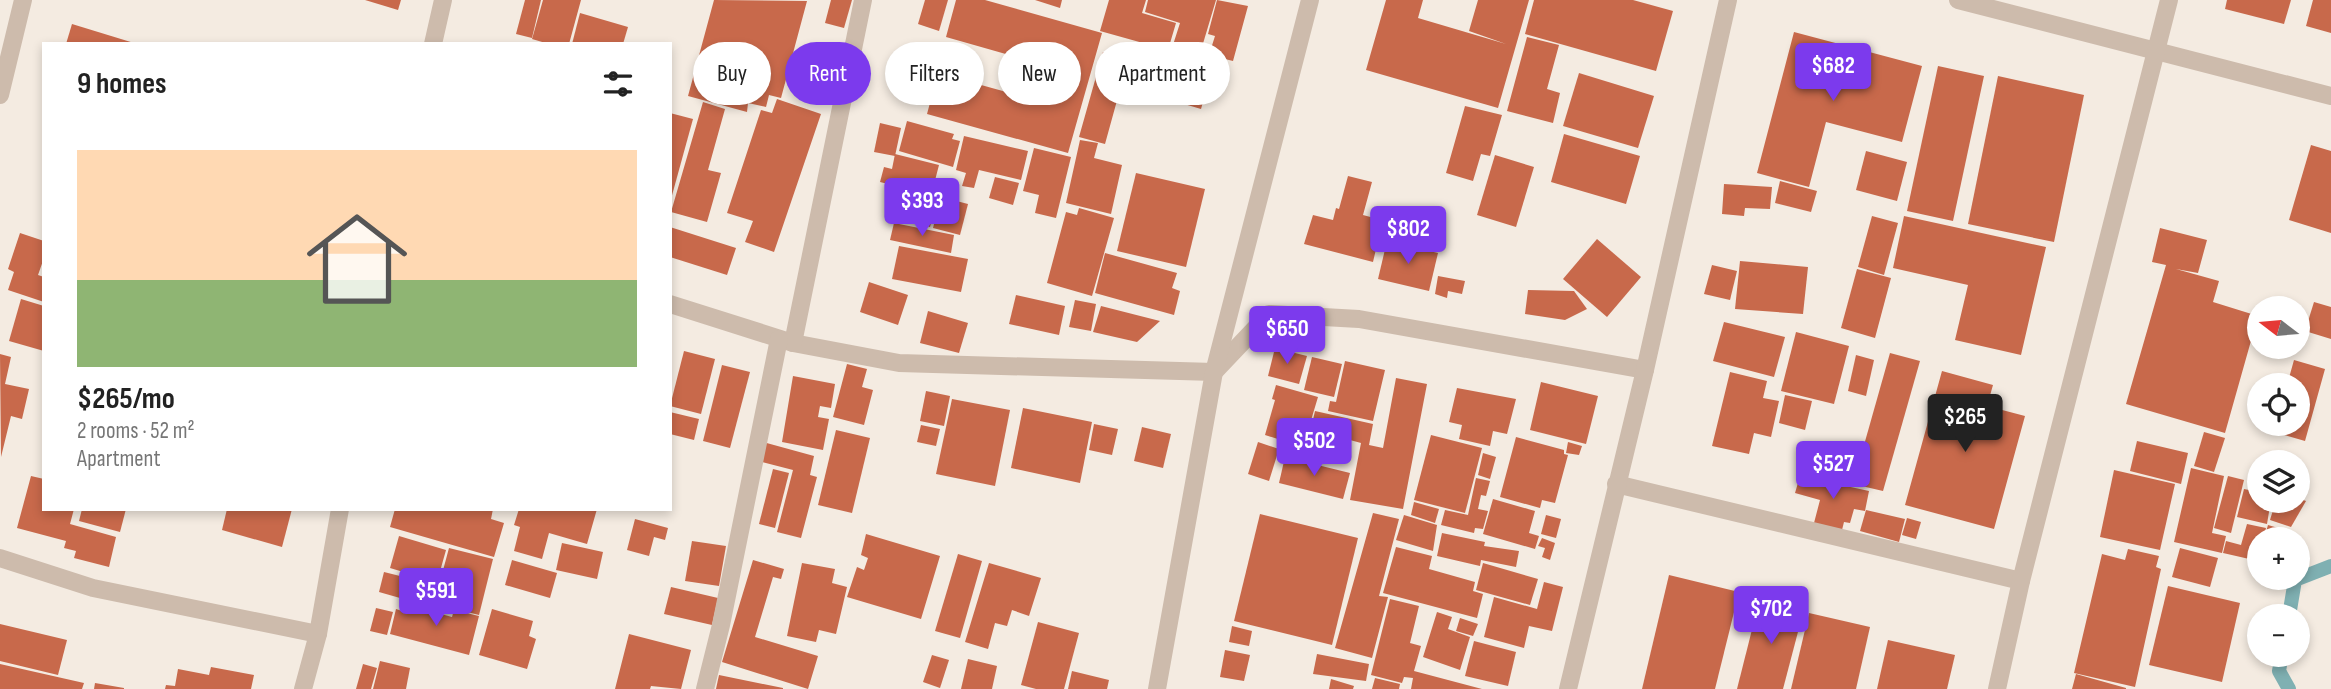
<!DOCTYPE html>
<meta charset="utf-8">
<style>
:root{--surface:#fff;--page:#f6f6f6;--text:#222;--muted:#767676;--line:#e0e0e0;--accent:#7c3aed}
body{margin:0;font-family:"Sofia Sans Condensed",sans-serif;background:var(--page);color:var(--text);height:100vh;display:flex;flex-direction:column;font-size:26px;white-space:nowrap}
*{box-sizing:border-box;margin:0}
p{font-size:23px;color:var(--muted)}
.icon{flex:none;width:38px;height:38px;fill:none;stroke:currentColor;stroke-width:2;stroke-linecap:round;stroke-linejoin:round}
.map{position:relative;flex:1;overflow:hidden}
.panel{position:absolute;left:42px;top:42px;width:630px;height:469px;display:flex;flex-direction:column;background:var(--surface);border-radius:0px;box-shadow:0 4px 10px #0003}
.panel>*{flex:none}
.guide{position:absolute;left:693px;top:42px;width:665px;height:63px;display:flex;gap:14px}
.needle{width:46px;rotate:286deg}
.controls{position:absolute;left:2247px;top:296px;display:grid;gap:14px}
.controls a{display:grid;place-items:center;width:63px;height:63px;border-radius:50%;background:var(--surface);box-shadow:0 4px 10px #0003;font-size:35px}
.price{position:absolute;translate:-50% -60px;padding:0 16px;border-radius:7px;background:var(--accent);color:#fff;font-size:23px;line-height:46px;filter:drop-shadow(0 2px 4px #0008)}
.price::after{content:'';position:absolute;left:50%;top:42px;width:21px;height:16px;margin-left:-10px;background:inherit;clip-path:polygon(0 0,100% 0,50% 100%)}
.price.active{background:#222;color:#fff}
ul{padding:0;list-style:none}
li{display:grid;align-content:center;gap:14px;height:371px;padding:0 35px}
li+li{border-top:2px solid var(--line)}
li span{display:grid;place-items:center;height:217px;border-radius:0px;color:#555}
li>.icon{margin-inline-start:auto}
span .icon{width:126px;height:126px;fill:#fffc;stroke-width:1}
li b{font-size:30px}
h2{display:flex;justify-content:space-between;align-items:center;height:84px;padding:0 35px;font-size:30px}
.tag{padding:0 24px;border-radius:32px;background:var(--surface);box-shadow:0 4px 10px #0003;font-size:24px;line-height:63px}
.tag.active{background:var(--accent);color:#fff}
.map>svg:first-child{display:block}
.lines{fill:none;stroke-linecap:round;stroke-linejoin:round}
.stream{stroke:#7fb0b2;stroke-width:14}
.building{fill:#c8694b}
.minor{stroke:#cdbbac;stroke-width:18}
</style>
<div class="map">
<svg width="2331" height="689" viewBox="0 0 2331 689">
<rect width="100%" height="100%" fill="#f4ebe1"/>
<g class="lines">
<!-- stream -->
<g class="stream">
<polyline points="2289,616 2295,580 2331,566"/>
<polyline points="2282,654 2279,671 2289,689"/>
</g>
</g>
<!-- building -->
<g class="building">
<polygon points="365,0 401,0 398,10"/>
<polygon points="525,0 541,0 532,38 516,34"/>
<polygon points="543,0 581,0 569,44 549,44 532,39"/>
<polygon points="714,0 807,1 781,98 769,95 766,107 748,103 747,112 688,96"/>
<polygon points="831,0 852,0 844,28 825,23"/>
<polygon points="925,0 948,0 939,31 918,24"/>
<polygon points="956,0 985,0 1102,33 1068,153 927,114 938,73 1042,102 1052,67 946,37"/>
<polygon points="1035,0 1062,0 1060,8"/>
<polygon points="1109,0 1146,0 1142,13 1176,23 1168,50 1100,31"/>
<polygon points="1148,0 1216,0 1199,57 1172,48 1180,23 1145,12"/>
<polygon points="1217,0 1248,6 1233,61 1209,55 1215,36 1208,34"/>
<polygon points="1386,0 1423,0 1418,18 1506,44 1469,31 1478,0 1529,0 1498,108 1366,70"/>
<polygon points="1534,0 1633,0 1673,11 1656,71 1525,34"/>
<polygon points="2227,0 2291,0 2284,24 2225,9"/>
<polygon points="2313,0 2331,0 2331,33 2306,26"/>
<polygon points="580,13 628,27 623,44 572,44"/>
<polygon points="72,24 134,43 134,44 66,44"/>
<polygon points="1794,32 1922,66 1902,142 1826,122 1809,187 1757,173"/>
<polygon points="1527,37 1559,45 1547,89 1560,93 1553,123 1507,111"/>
<polygon points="1122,48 1144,55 1135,90 1121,86 1105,144 1079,137 1103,52 1120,57"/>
<polygon points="1168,49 1214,64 1201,109 1137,90 1147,55 1165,61"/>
<polygon points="1938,66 1984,76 1953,221 1907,211"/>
<polygon points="1579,73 1654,96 1638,148 1563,126"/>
<polygon points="1998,76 2084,95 2054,242 1968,224"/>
<polygon points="777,99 821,114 774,252 745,242 753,221 727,213 761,110 772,113"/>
<polygon points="703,102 725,109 708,170 721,173 707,222 671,212"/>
<polygon points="1465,106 1502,115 1490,156 1481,154 1473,181 1446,173"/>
<polygon points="670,113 693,119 671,199 670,199"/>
<polygon points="907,121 954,134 952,139 960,141 953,167 899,151"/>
<polygon points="880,123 901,128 895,156 874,152"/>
<polygon points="1564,134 1640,156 1626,204 1551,182"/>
<polygon points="964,136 1028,151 1021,180 979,170 974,188 962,186 966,173 956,170"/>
<polygon points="1080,140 1098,143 1094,158 1122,165 1111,214 1066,203"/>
<polygon points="2311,145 2331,151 2331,233 2289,220"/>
<polygon points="1034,148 1071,157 1056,218 1035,213 1039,195 1023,191"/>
<polygon points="1866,151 1907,162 1897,201 1856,190"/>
<polygon points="895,154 939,165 932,192 938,194 930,227 900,219 905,199 886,193 888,184 880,182 884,167 892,169"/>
<polygon points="1495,155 1534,167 1516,227 1477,215"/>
<polygon points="1136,173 1205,189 1186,267 1117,251"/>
<polygon points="1348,176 1372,182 1363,215 1374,218 1371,230 1380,232 1373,262 1304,244 1313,215 1333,220 1336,208 1339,209"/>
<polygon points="995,177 1019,183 1013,205 989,198"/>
<polygon points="1780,181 1817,191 1811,212 1775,203"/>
<polygon points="1724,184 1772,187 1770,209 1745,208 1744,216 1722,214"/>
<polygon points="941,197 968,204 960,235 933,228"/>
<polygon points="1079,208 1114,218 1092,296 1047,283 1066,212 1077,215"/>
<polygon points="1872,216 1898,223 1884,275 1858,267"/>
<polygon points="1904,216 2046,247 2021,355 1955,340 1968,285 1893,268"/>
<polygon points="894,223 954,235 951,253 890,240"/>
<polygon points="670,227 736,248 727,275 670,257"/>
<polygon points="2160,228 2207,240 2198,273 2176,269 2219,281 2213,302 2258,316 2225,433 2126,404 2166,265 2152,262"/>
<polygon points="20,233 44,241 44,258 38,275 44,277 44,302 8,290 14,272 8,269"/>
<polygon points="1597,239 1641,277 1607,317 1563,279"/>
<polygon points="1387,241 1438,253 1429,291 1378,279"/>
<polygon points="899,246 968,259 961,292 892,279"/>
<polygon points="1105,253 1177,273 1172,288 1180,291 1174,315 1095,293"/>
<polygon points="1740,261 1808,267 1803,314 1735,309"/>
<polygon points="1712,265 1737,271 1730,300 1704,294"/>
<polygon points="1857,269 1891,278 1875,338 1841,328"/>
<polygon points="1438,276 1465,281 1462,294 1448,291 1447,298 1435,294"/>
<polygon points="869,282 908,295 898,325 860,312"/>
<polygon points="1528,290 1574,291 1587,309 1565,320 1525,314"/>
<polygon points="1016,295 1065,306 1059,335 1009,324"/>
<polygon points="21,299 44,306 44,351 9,341"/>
<polygon points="1075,300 1096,304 1091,331 1069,327"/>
<polygon points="2314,302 2331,307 2331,339 2305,331"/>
<polygon points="1101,306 1160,321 1137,342 1093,332"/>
<polygon points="928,311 968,323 959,353 920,343"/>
<polygon points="1724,322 1785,337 1774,377 1713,361"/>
<polygon points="1796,332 1849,346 1834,404 1781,391"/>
<polygon points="1275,348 1307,356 1299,384 1268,376"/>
<polygon points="684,351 715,359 701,414 670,406"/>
<polygon points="1890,353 1920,361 1883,491 1853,484"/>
<polygon points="0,354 11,357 5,384 29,389 22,419 11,416 1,457"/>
<polygon points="1856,355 1874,360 1866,396 1848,391"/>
<polygon points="1312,357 1342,364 1334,397 1304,390"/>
<polygon points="2294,360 2325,369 2305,441 2274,432 2276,424 2298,424 2298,385 2287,385"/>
<polygon points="1345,361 1385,370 1373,421 1328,411 1330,401 1336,402"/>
<polygon points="847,364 867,369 862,387 873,390 864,425 833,417"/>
<polygon points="722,365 750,372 730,448 703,441"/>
<polygon points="1942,371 1993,385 1987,406 2025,416 1994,529 1905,505"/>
<polygon points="1730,372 1767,381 1763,398 1779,401 1771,437 1754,433 1749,454 1712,446"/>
<polygon points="793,376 835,384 831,408 820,406 818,417 829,419 823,450 782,442"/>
<polygon points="1396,378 1427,384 1403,509 1350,500 1361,443 1350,440 1347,454 1330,451 1327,460 1305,455 1315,411 1373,424 1369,445 1383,448"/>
<polygon points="1541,382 1598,396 1586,444 1530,430"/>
<polygon points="1276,385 1318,397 1303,447 1265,435 1275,400 1272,399"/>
<polygon points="1457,388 1516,399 1507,434 1493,431 1490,446 1459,439 1462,425 1449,422"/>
<polygon points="926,391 950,396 944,426 920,421"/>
<polygon points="1785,395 1812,401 1805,430 1779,423"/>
<polygon points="952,399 1010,410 995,486 936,474"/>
<polygon points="1023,408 1092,422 1080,483 1011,468"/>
<polygon points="670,412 699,419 694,440 670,434"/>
<polygon points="1094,424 1118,429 1112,455 1089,450"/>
<polygon points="921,425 940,429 936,446 917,442"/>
<polygon points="1142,427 1171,434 1163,468 1134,461"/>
<polygon points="836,430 870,438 852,513 818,505"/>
<polygon points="2204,432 2225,438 2214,472 2194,466"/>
<polygon points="1431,435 1482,448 1465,513 1414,500"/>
<polygon points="1516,437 1564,450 1564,454 1568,455 1555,503 1542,500 1540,508 1500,497"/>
<polygon points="2137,441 2188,453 2181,484 2130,471"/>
<polygon points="763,442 814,456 810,475 817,477 801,538 777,532 793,470 758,461"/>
<polygon points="1258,442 1279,449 1269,481 1248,474"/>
<polygon points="1568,442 1582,446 1579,455 1566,453"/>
<polygon points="1483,453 1496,457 1490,479 1478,475"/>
<polygon points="1285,457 1350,473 1343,499 1279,483"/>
<polygon points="2191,468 2224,476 2212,533 2226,536 2222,553 2174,542"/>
<polygon points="773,469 789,473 775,528 759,524"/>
<polygon points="2114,470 2175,484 2160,550 2100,537"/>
<polygon points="31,476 44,479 44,509 74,509 70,524 116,537 109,567 74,558 76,551 64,548 66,541 17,528"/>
<polygon points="1800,476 1869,491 1865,511 1854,509 1850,523 1844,522 1842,530 1814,523 1820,500 1795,493"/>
<polygon points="2228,476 2244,480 2231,533 2214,528"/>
<polygon points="1476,478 1490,481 1486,496 1481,495 1478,509 1488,511 1483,529 1475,528 1474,533 1441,525 1445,510 1468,515"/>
<polygon points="2244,489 2259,492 2259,500 2271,500 2267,524 2237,517"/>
<polygon points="2298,498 2306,501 2291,527 2270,520 2276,500"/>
<polygon points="1493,499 1535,511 1529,533 1539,536 1535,549 1483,534"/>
<polygon points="1414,502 1439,509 1435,523 1411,515"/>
<polygon points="82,509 126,509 120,532 79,521"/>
<polygon points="227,509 292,509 282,547 222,530"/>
<polygon points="395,509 493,509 491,519 504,523 494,557 390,527"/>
<polygon points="519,509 597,509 587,544 549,533 542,559 514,551 520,527 514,525"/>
<polygon points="1866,510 1905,519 1899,542 1860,531"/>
<polygon points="1373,513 1399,519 1379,596 1388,597 1372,658 1335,648"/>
<polygon points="1260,514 1358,538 1332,645 1234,621"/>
<polygon points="1404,515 1437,525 1433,551 1396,540"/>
<polygon points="1546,515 1561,519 1556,538 1541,534"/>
<polygon points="1907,518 1921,522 1916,539 1902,535"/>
<polygon points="635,519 668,528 665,540 654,537 649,556 627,550"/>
<polygon points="2247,524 2266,528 2263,539 2259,539 2258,561 2223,553 2226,541 2241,545"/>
<polygon points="2268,525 2285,530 2282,539 2264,539"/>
<polygon points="1442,533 1485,542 1484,546 1519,551 1516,567 1481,560 1480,566 1437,556"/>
<polygon points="866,534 940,556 921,619 847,597 857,567 864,570 868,558 861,555"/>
<polygon points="399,536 446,550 437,582 390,568"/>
<polygon points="1542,538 1555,543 1550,560 1542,557 1545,548 1538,546"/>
<polygon points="692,541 726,546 719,586 685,581"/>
<polygon points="562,543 603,552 597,579 556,570"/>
<polygon points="1396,547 1432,556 1429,569 1475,582 1473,591 1483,594 1477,618 1383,593"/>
<polygon points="449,548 493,559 479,615 419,600 423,585 438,589"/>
<polygon points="2180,548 2218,558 2210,587 2172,577"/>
<polygon points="2128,549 2159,556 2156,567 2161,569 2135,687 2074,673 2102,554 2125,560"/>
<polygon points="958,554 982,561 960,638 935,631"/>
<polygon points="512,560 557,573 550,598 505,585"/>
<polygon points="753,560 784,569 781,579 773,577 755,637 818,656 808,689 722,662"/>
<polygon points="802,563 835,569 832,583 847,587 836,634 819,630 816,642 787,636"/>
<polygon points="989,563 1041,578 1029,616 1012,610 1007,626 995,623 988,649 965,642"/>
<polygon points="1483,563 1538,579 1530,605 1476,590"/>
<polygon points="384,572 412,579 407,600 379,592"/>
<polygon points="1669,575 1739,592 1715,689 1642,689"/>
<polygon points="1544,582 1563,587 1552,631 1529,626 1524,648 1484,637 1494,597 1537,609"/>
<polygon points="2168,586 2240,603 2222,682 2149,665"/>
<polygon points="671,587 718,598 712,625 664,614"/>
<polygon points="1760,598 1804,609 1783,689 1737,689"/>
<polygon points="1390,599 1419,606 1410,643 1421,646 1414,671 1482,689 1411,689 1413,678 1404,677 1402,683 1371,675"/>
<polygon points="404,604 452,617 454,610 479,616 469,655 390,634 396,609 402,611"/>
<polygon points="376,608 393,612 387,635 370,631"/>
<polygon points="492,609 533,621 529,636 536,639 527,669 479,655"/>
<polygon points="1437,612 1452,617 1448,629 1470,637 1460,670 1423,657"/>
<polygon points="1809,613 1870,627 1856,689 1791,689"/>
<polygon points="1460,618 1478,624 1473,636 1456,631"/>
<polygon points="1038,622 1079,633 1064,689 1036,689 1021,685"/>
<polygon points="0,624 67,640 58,675 0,661"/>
<polygon points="1232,626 1252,631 1249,646 1229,642"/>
<polygon points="629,634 691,650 681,689 651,686 650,689 615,689"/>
<polygon points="1888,640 1955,655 1947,689 1877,689"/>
<polygon points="1474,641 1516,652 1508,686 1465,676"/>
<polygon points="1225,650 1250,655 1244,681 1220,677"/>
<polygon points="1317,654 1369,664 1366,681 1313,674"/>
<polygon points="932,655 949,660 940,688 923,682"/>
<polygon points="968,659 997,666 992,689 961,689"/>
<polygon points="380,661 410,668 406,689 373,689"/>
<polygon points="0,664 84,683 82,689 0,689"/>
<polygon points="363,664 377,668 371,689 356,689"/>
<polygon points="211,667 254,675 251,689 165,689 166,685 175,686 178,669 209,675"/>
<polygon points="1072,671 1109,680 1107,689 1068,689"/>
<polygon points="2076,674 2126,688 2126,689 2072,689"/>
<polygon points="719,675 783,688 783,689 716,689"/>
<polygon points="1375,678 1400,684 1399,689 1372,689"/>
<polygon points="1331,679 1354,686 1353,689 1329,689"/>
<polygon points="95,683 124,688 124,689 94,689"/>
</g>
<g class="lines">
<!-- minor -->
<g class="minor">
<polyline points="1958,0 2331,96"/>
<polyline points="433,44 443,0"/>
<polyline points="0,95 23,0"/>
<polyline points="670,304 793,343 899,363 1214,372 1269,314 1359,319 1645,370"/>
<polyline points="793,343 863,0"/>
<polyline points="1616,484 2021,581"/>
<polyline points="0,558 93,588 318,634"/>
<polyline points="303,689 318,634 340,509"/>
<polyline points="705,689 721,625 779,339"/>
<polyline points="1157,689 1214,372 1310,0"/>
<polyline points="1568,689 1645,370 1728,0"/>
<polyline points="1997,689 2021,581 2169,0"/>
</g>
</g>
</svg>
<div class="controls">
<a><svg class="needle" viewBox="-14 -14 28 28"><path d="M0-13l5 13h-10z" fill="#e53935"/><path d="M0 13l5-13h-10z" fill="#767676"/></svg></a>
<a><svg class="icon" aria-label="locate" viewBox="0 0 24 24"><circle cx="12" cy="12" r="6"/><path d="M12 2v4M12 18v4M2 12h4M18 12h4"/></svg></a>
<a><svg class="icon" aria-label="layers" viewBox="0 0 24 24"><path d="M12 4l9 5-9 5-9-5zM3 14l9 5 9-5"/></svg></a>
<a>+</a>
<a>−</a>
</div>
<b class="price" style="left:1833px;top:103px">$682</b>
<b class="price" style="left:922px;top:238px">$393</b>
<b class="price" style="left:1408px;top:266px">$802</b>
<b class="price" style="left:1287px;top:366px">$650</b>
<b class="price active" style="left:1965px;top:454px">$265</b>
<b class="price" style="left:1314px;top:478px">$502</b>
<b class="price" style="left:1833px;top:501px">$527</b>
<b class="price" style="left:436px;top:628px">$591</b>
<b class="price" style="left:1771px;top:646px">$702</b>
<div class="guide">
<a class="tag">Buy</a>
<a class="tag active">Rent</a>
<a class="tag">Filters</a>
<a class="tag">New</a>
<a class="tag">Apartment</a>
</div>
<section class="panel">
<h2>9 homes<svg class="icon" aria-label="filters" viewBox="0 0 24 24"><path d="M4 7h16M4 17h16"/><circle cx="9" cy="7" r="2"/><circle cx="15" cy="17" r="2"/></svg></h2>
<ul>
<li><span style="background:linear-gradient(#ffd9b3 60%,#8fb573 0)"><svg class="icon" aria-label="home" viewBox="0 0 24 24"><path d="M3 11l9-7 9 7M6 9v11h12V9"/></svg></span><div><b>$265/mo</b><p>2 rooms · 52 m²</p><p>Apartment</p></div></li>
</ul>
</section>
</div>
